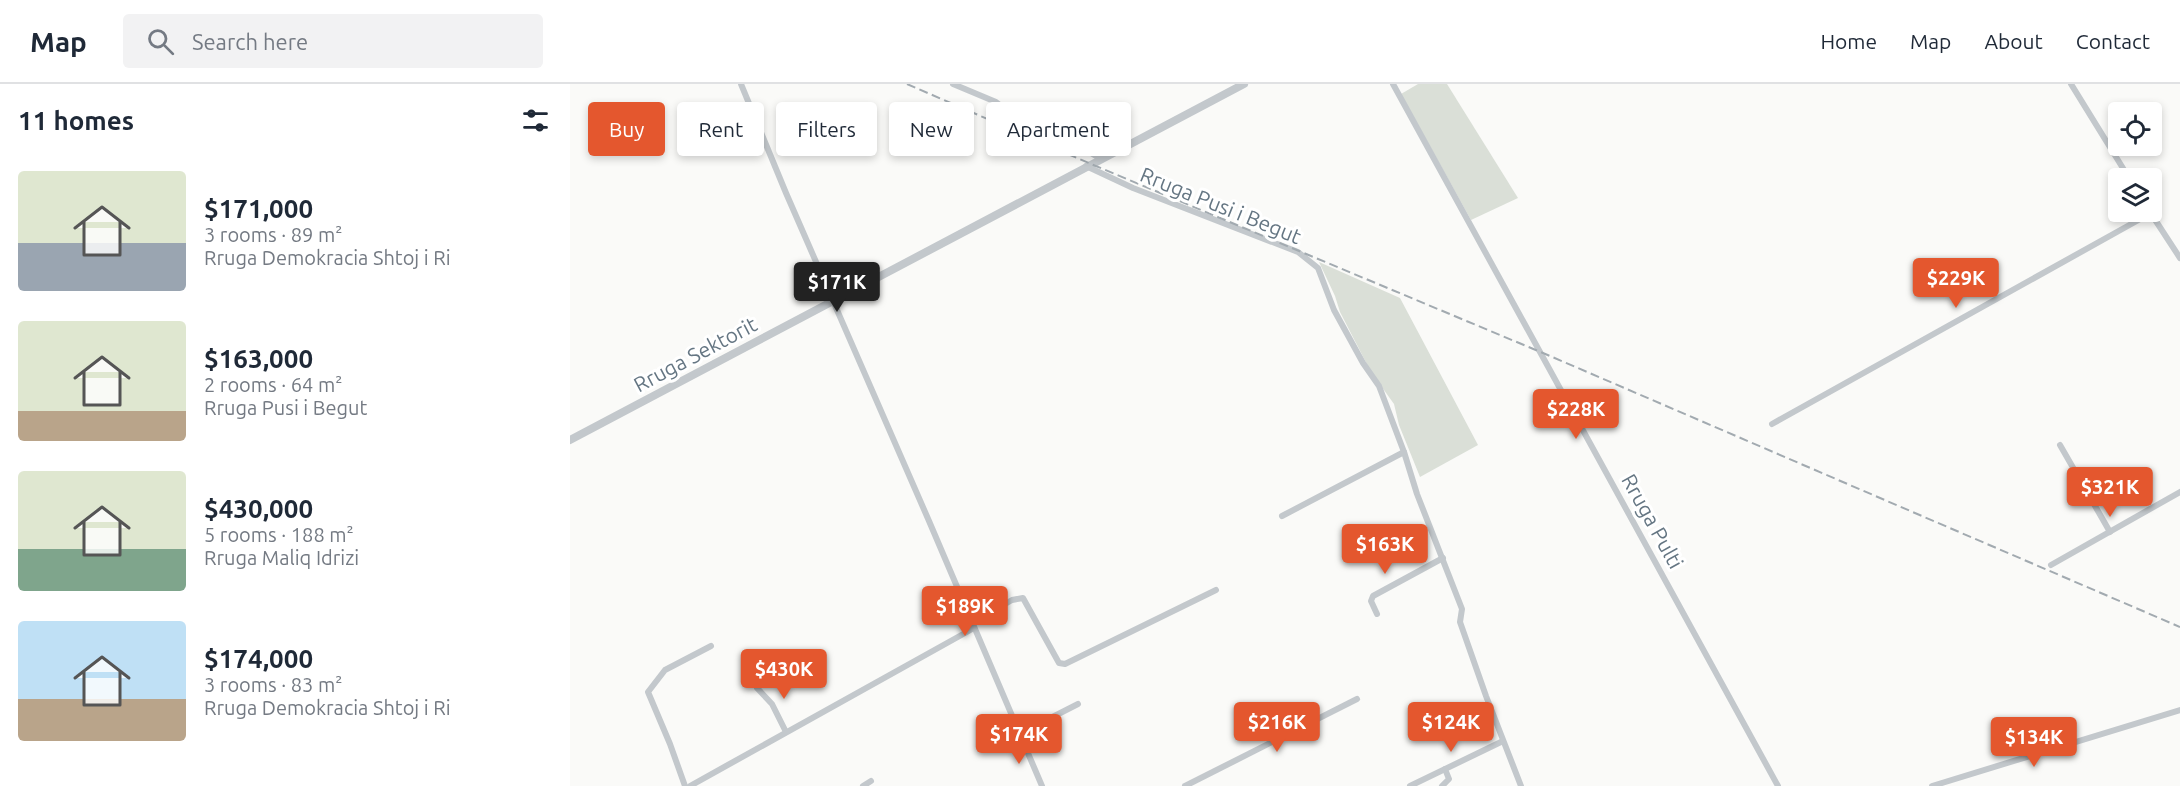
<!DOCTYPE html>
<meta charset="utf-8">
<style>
:root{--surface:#fff;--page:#f2f2f3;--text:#1f2937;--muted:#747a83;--line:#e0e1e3;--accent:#e4572e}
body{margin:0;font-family:Ubuntu,sans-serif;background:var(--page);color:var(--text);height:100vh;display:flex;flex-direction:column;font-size:22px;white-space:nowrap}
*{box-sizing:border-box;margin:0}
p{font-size:20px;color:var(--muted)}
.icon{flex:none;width:33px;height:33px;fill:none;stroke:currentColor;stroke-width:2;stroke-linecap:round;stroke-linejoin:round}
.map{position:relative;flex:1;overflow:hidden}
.panel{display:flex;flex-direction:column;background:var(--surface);width:570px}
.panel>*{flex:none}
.top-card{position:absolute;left:18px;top:18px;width:570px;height:54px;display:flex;gap:12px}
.tools{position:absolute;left:1538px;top:18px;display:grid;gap:12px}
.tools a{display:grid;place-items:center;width:54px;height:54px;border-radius:6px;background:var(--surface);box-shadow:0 3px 9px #0003;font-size:30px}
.price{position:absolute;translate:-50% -51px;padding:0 14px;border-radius:6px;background:var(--accent);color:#fff;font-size:20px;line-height:39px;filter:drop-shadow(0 2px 3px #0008)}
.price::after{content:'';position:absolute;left:50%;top:36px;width:18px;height:14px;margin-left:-9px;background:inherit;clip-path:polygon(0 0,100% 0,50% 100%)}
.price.current{background:#222;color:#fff}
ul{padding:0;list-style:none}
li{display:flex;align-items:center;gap:18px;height:150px;padding:0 18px}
li span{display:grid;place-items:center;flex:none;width:168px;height:120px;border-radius:6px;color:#555}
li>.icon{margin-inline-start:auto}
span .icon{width:72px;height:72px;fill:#fffc;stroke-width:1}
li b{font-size:26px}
h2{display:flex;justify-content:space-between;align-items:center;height:72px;padding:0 18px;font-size:26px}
.pill{padding:0 21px;border-radius:6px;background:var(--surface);box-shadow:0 3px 9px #0003;font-size:21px;line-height:54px}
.pill.current{background:var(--accent);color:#fff}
header{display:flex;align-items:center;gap:36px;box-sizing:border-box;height:84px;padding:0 30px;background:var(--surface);border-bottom:2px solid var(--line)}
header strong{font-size:28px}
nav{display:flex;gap:33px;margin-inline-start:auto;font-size:21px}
.search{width:420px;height:54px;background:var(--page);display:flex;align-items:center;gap:15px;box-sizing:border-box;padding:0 21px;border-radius:6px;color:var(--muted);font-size:22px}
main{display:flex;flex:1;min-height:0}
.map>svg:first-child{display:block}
.green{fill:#dadfd7}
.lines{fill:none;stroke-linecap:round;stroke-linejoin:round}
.minor{stroke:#c3c8cc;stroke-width:6}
.tertiary{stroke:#c3c8cc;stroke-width:8}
.rail{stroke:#a2aab0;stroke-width:2;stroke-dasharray:9 4.5;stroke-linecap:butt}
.labels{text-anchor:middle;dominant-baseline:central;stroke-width:6;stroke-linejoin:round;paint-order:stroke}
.street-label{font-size:21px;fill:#657683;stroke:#fff}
</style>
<header>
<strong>Map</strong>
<div class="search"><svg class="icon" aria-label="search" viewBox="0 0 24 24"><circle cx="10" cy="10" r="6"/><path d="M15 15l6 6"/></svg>Search here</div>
<nav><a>Home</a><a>Map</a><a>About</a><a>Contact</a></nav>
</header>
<main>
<section class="panel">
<h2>11 homes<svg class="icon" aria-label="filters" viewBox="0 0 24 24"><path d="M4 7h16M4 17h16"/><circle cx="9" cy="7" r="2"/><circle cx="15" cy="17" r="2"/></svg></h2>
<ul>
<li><span style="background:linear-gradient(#dfe7d0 60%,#9aa5b1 0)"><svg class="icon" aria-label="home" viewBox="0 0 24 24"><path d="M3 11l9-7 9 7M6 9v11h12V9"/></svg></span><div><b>$171,000</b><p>3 rooms · 89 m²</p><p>Rruga Demokracia Shtoj i Ri</p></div></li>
<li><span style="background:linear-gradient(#dfe7d0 75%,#b9a48a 0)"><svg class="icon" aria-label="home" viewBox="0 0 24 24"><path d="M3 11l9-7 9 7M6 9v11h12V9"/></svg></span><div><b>$163,000</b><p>2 rooms · 64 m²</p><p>Rruga Pusi i Begut</p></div></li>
<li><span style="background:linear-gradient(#dfe7d0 65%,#7fa58c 0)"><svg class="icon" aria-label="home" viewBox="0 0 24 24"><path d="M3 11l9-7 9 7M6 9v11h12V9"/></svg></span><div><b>$430,000</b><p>5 rooms · 188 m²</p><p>Rruga Maliq Idrizi</p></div></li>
<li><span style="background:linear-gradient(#bfe0f5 65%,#b9a48a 0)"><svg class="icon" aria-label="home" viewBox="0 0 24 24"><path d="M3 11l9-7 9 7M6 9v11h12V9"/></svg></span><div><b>$174,000</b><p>3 rooms · 83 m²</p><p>Rruga Demokracia Shtoj i Ri</p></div></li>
</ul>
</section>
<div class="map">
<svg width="1610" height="702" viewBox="0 0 1610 702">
<rect width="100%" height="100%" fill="#fafaf8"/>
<!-- green -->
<g class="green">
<polygon points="848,0 877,0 948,114 901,136 831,10"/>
<polygon points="749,178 830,214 908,361 850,393 829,341 824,320 801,288 770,228 765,212"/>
</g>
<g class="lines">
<!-- minor -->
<g class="minor">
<polyline points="171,0 216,109 359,437 472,702"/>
<polyline points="383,0 426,18 444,32 514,65 531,75"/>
<polyline points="823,0 1208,702"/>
<polyline points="1501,0 1559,94"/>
<polyline points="516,82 563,104 728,168 748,184 764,226 793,279 809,302 834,368 847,410 892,525 890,538 916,612 951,702"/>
<polyline points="1580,128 1610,174"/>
<polyline points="1202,340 1581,129"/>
<polyline points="1490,361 1540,448"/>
<polyline points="712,432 834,368"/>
<polyline points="1481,481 1610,408"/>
<polyline points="807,530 801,517 803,512 873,474"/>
<polyline points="402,539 442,516 453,514 489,579 495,580 646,506"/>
<polyline points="187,604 202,620 216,648"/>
<polyline points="449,650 508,620"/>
<polyline points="115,702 100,660 78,608 95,586 141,562"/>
<polyline points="120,702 404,544"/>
<polyline points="293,702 301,697"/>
<polyline points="615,702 787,615"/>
<polyline points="840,702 933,657"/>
<polyline points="872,702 879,695 875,685"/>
<polyline points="1362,702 1610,626"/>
</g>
<!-- tertiary -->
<polyline class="tertiary" points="0,356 674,0"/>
<!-- rail -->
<polyline class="rail" points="337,0 521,80 973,269 1610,543"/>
</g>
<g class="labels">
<!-- street labels -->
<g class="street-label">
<text transform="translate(651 121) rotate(22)">Rruga Pusi i Begut</text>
<text transform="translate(125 270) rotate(-28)">Rruga Sektorit</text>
<text transform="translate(1083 437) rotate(61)">Rruga Pulti</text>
</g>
</g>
</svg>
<div class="tools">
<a><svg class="icon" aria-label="locate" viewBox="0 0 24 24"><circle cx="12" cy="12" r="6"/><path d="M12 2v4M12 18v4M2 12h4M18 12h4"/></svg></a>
<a><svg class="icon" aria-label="layers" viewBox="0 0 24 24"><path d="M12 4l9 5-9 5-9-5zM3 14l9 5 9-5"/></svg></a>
</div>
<b class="price" style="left:1386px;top:225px">$229K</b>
<b class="price current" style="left:267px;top:229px">$171K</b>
<b class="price" style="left:1006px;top:356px">$228K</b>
<b class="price" style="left:1540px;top:434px">$321K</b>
<b class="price" style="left:815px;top:491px">$163K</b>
<b class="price" style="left:395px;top:553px">$189K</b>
<b class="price" style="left:214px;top:616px">$430K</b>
<b class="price" style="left:707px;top:669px">$216K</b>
<b class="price" style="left:881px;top:669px">$124K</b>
<b class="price" style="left:449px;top:681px">$174K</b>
<b class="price" style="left:1464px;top:684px">$134K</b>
<div class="top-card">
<a class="pill current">Buy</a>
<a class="pill">Rent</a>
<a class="pill">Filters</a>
<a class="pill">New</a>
<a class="pill">Apartment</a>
</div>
</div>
</main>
